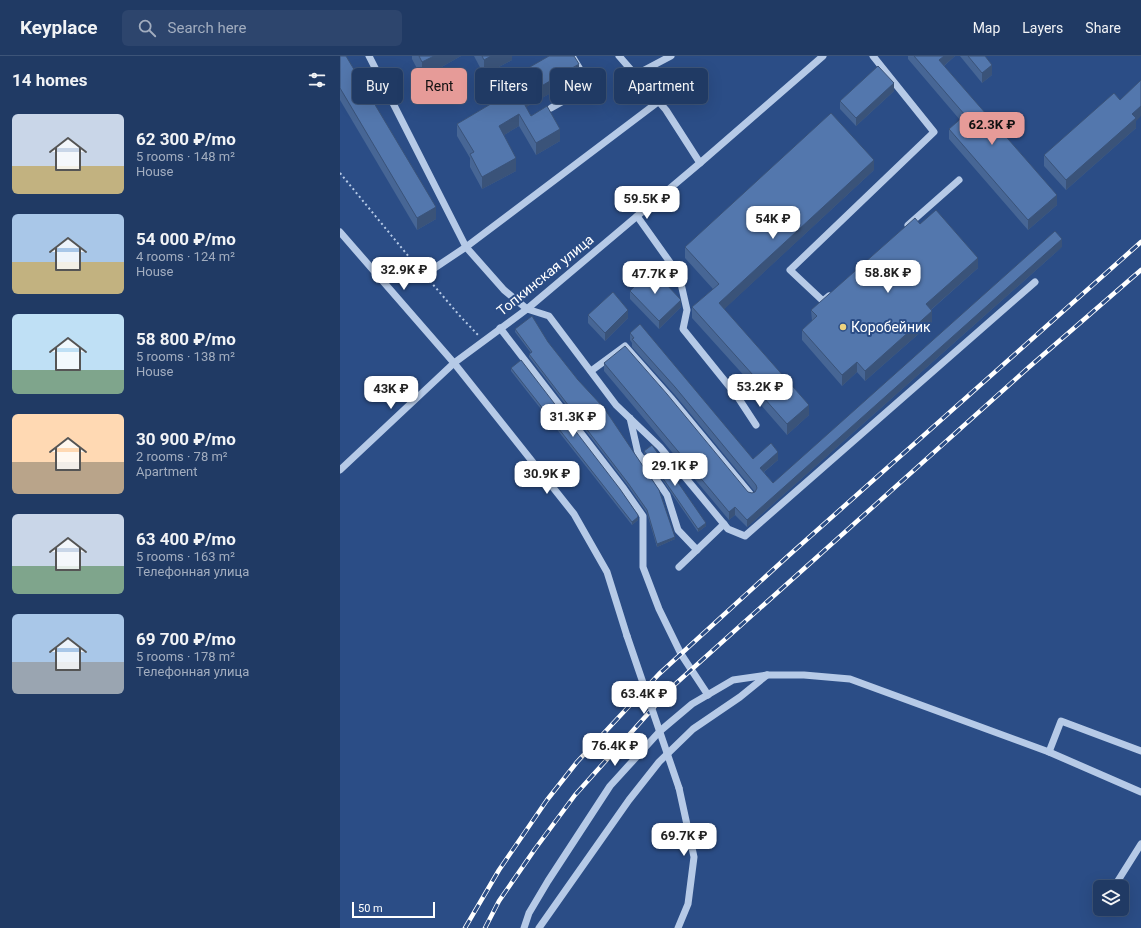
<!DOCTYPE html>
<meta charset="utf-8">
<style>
:root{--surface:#203a64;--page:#2d456d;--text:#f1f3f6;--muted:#a2adbf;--line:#3d5478;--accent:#e69b98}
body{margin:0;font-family:Roboto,sans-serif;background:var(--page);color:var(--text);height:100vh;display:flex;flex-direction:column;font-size:15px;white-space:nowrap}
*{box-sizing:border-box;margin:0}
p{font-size:13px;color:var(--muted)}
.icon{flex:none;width:22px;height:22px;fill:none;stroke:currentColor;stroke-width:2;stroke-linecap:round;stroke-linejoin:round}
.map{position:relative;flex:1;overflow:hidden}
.details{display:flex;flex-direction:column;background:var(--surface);width:340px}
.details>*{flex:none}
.hud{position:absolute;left:12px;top:12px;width:380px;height:36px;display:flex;gap:8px}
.buttons{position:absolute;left:753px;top:824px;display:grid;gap:8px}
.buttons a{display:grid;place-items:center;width:36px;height:36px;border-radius:6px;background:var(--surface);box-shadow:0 4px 16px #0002,0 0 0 1px var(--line);font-size:20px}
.scale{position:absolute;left:12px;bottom:10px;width:83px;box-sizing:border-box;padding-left:4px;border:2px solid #fff;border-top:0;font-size:11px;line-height:14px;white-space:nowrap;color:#fff;-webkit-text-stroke:3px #2b4d86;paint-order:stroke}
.price{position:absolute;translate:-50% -34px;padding:0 9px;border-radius:8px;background:#fff;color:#222;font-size:13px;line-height:26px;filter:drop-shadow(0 1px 2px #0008)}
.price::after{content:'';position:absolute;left:50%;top:24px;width:12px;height:9px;margin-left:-6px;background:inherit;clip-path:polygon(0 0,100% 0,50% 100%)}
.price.on{background:var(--accent);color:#111}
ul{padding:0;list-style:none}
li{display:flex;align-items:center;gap:12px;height:100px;padding:0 12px}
li span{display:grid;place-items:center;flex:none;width:112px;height:80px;border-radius:6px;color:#555}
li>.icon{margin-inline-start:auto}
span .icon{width:48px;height:48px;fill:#fffc;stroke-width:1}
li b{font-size:17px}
h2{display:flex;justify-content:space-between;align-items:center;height:48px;padding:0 12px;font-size:17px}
.chip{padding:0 14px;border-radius:6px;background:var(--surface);box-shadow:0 4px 16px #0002,0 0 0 1px var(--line);font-size:14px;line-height:36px}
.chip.on{background:var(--accent);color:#111}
header{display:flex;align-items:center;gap:24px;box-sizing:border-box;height:56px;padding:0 20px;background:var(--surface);border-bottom:1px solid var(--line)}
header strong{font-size:19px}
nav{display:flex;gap:22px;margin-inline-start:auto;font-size:14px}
.search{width:280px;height:36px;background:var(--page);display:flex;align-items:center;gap:10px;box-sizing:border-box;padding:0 14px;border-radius:6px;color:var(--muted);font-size:15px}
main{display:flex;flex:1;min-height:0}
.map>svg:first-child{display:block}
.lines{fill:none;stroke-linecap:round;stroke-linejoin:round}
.path{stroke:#b6cae7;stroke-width:2;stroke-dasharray:2 3;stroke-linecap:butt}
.minor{stroke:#b6cae7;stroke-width:7}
.rail-casing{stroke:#fff;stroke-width:4.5}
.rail{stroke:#2b4d86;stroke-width:3;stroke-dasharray:9;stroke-linecap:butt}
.minor-bridge{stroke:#b6cae7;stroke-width:7}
.wall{fill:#476695}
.shaded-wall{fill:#3a5379}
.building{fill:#5377ad;stroke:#3a5379}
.poi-dot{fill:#edd37f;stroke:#2b4d86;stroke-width:1.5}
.labels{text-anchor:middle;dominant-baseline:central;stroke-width:4;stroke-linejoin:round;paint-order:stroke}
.street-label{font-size:14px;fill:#fff;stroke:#2b4d86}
.poi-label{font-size:14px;fill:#fff;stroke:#2b4d86;text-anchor:start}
</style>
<header>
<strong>Keyplace</strong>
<div class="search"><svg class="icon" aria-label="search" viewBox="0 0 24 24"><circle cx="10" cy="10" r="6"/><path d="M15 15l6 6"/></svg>Search here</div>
<nav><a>Map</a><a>Layers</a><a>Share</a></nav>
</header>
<main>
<section class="details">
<h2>14 homes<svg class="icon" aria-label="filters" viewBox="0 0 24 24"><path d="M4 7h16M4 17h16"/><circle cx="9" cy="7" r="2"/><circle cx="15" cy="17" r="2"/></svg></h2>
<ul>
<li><span style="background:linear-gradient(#c9d6e8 65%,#c2b280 0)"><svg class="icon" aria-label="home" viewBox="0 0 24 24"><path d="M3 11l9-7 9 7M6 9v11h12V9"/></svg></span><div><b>62 300 ₽/mo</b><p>5 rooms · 148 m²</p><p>House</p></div></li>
<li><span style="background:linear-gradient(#a9c7e8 60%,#c2b280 0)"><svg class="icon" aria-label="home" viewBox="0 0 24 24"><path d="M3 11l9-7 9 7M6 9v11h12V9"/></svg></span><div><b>54 000 ₽/mo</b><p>4 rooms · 124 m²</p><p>House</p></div></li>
<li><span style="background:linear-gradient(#bfe0f5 70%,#7fa58c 0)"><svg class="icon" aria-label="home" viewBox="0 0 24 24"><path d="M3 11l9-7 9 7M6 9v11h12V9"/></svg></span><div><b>58 800 ₽/mo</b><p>5 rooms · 138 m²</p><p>House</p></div></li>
<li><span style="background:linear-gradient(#ffd9b3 60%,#b9a48a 0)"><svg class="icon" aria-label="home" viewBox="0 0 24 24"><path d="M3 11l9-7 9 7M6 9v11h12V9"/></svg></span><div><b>30 900 ₽/mo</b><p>2 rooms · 78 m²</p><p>Apartment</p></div></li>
<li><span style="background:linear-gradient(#c9d6e8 65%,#7fa58c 0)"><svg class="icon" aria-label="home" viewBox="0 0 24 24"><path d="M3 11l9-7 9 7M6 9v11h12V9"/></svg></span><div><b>63 400 ₽/mo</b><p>5 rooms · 163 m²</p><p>Телефонная улица</p></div></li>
<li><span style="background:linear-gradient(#a9c7e8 60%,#9aa5b1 0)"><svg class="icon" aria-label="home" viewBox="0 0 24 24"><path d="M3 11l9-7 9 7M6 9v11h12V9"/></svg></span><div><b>69 700 ₽/mo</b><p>5 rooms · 178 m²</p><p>Телефонная улица</p></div></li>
</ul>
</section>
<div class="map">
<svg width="801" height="872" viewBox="0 0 801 872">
<rect width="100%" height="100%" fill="#2b4d86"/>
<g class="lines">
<!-- path -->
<g class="path">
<polyline points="0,117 79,213"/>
<polyline points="90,225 119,259 138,279"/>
</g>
<!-- minor -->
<g class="minor">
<polyline points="29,0 126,191 164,234 187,253 209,260 276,349 320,391 388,473 405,480 695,226"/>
<polyline points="279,0 326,54 360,107"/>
<polyline points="295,19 331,0"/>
<polyline points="211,52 250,30 232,0"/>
<polyline points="297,160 339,219 347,254 343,273 397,340 416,369"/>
<polyline points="568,169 619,124"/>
<polyline points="0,176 114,307 234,458 267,516 287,580"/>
<polyline points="84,219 126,191 318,46"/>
<polyline points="489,240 483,245 450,214 594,76 533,0"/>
<polyline points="160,272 284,433 303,460 303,511 319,553 341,598 368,639"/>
<polyline points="251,315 285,290 331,342 412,440"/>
<polyline points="290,362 298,397 327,439 338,474 357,494"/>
<polyline points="0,414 114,307 187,253 360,107 483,0"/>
<polyline points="339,511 384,468"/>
<polyline points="709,696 721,665 801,695"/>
<polyline points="774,831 801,788"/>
<polyline points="184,872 189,857 208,825 270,730 320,675 352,648 393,624 427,619 464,619 510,623 709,696 801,736"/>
<polyline points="199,872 289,744 319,706 353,673 400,641 427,619"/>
<polyline points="338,872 348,848 354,801 339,732"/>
</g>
<!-- rail casing -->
<g class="rail-casing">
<g id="rail">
<polyline points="125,872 159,814 207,744 237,706 319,618 447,501 801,186"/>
<polyline points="145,872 159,845 195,793 235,739 332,631 688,312 801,214"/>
</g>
</g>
<!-- rail -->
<use href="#rail" class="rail"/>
<!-- minor-bridge -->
<polyline class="minor-bridge" points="287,580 339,732"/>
</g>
<!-- wall -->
<g class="wall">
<polygon points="0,0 96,163 77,174 0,44"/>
<polygon points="72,0 121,0 82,22 72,3"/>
<polygon points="134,0 172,0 172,4 144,19"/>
<polygon points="568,0 615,0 604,10 717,149 688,174 609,83 609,73 620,64 568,3"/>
<polygon points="620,0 645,0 652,19 642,27"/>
<polygon points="239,21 186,51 191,60 220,85 196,99 179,70 164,79 176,115 142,133 130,111 130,102 117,80 117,68 170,37 169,35 169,23"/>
<polygon points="554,35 516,70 500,53 500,45"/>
<polygon points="796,65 796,72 726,134 704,110 704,99"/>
<polygon points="534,114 384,253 469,359 447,379 408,334 408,324 352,262 352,251 373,233 345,202 345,191"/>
<polygon points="580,168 638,212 591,254 592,266 525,325 517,316 502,330 462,284 462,274 472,265 471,254"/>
<polygon points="722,191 407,471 395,459 389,464 264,315 264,307 408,436 412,437 415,436 335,339 292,291 292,287 290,284 290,277 413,403 438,404 424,416 433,427"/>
<polygon points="290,235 341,251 319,273 290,243"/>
<polygon points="248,259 288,262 265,285 248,267"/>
<polygon points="175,273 335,483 317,491 307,457 288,430 189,301 189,298 191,297 175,276"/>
<polygon points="171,312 298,464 292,469 171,315"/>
<polygon points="304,395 366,470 358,476 304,397"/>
</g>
<!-- shaded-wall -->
<g class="shaded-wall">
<polygon points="94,0 121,0 82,22 82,6"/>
<polygon points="151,0 172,0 172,4 144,19 144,4"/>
<polygon points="604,0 615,0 599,14 599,4"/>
<polygon points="239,8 239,21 181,54 181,42"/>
<polygon points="652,9 652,19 642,27 642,17"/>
<polygon points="554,27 554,35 516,70 516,62"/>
<polygon points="801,50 801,60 796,65 796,72 726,134 726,124 792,58"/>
<polygon points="179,58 179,70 159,82 159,70"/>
<polygon points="220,73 220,85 196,99 196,87"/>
<polygon points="176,102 176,115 142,133 142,121"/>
<polygon points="534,104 534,114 379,258 379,247"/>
<polygon points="717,139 717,149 688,174 688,164"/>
<polygon points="96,151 96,163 77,174 77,162"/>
<polygon points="722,183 722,191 407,471 407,464"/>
<polygon points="638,202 638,212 586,258 586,248"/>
<polygon points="341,244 341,251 319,273 319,265"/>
<polygon points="288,254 288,262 265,285 265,277"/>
<polygon points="592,255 592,266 525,325 525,315"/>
<polygon points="517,306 517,316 502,330 502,319"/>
<polygon points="469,349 469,359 447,379 447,368"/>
<polygon points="438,396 438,404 420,419 420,412"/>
<polygon points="395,451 395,459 389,464 389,456"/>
<polygon points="298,461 298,464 292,469 292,466"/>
<polygon points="366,467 366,470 358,476 358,473"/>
<polygon points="335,481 335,483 317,491 317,488"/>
</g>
<!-- building -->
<g class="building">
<polygon points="0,0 6,0 96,151 77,162 0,32"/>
<polygon points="79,0 94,0 82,6"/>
<polygon points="142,0 151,0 144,4"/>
<polygon points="209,0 234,0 239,8 181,42 191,60 207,50 220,73 196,87 179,58 159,70 176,102 142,121 130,98 134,96 117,68 176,33 169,23"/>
<polygon points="574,0 604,0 599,4 717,139 688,164 609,73 625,59"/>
<polygon points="628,0 645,0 652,9 642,17"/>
<polygon points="538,10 554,27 516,62 500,45"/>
<polygon points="801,24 801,50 792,58 796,62 726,124 704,99 774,37 780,44"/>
<polygon points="491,57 534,104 379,247 469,349 447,368 408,324 413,319 352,251 379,228 345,191"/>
<polygon points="596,154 638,202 586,248 592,255 525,315 517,306 502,319 462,274 477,260 471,254 575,162 580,168"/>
<polygon points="715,175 722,183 407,464 395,451 389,456 264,307 285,290 327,338 408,436 412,437 415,436 417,432 416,429 335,331 292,283 294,282 290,277 300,268 413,403 431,387 438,396 420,412 433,427"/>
<polygon points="312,213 341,244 319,265 290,235"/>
<polygon points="273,236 288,254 265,277 248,259"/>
<polygon points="192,260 208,286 238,324 264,352 319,434 335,481 317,488 307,454 288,427 189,298 192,296 175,273"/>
<polygon points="181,304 280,433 298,459 298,461 292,466 171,312"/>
<polygon points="312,389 366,467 358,473 304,395"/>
</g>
<!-- markers -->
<circle class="poi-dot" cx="503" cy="271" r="4"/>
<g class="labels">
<!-- street labels -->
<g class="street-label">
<text transform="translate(205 219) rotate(-39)">Топкинская улица</text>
</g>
<!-- poi labels -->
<g class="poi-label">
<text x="511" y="271">Коробейник</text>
</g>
</g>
</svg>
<div class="buttons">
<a><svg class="icon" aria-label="layers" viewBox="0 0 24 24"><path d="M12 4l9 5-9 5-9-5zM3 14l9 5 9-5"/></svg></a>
</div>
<div class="scale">50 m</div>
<b class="price on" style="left:652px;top:90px">62.3K ₽</b>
<b class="price" style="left:307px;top:164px">59.5K ₽</b>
<b class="price" style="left:433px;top:184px">54K ₽</b>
<b class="price" style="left:64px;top:235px">32.9K ₽</b>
<b class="price" style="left:548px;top:238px">58.8K ₽</b>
<b class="price" style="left:315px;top:239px">47.7K ₽</b>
<b class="price" style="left:420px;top:352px">53.2K ₽</b>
<b class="price" style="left:51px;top:354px">43K ₽</b>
<b class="price" style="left:233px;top:382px">31.3K ₽</b>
<b class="price" style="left:335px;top:431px">29.1K ₽</b>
<b class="price" style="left:207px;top:439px">30.9K ₽</b>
<b class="price" style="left:304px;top:659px">63.4K ₽</b>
<b class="price" style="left:275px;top:711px">76.4K ₽</b>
<b class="price" style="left:344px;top:801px">69.7K ₽</b>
<div class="hud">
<a class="chip">Buy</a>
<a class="chip on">Rent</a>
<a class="chip">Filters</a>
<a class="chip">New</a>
<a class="chip">Apartment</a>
</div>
</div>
</main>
